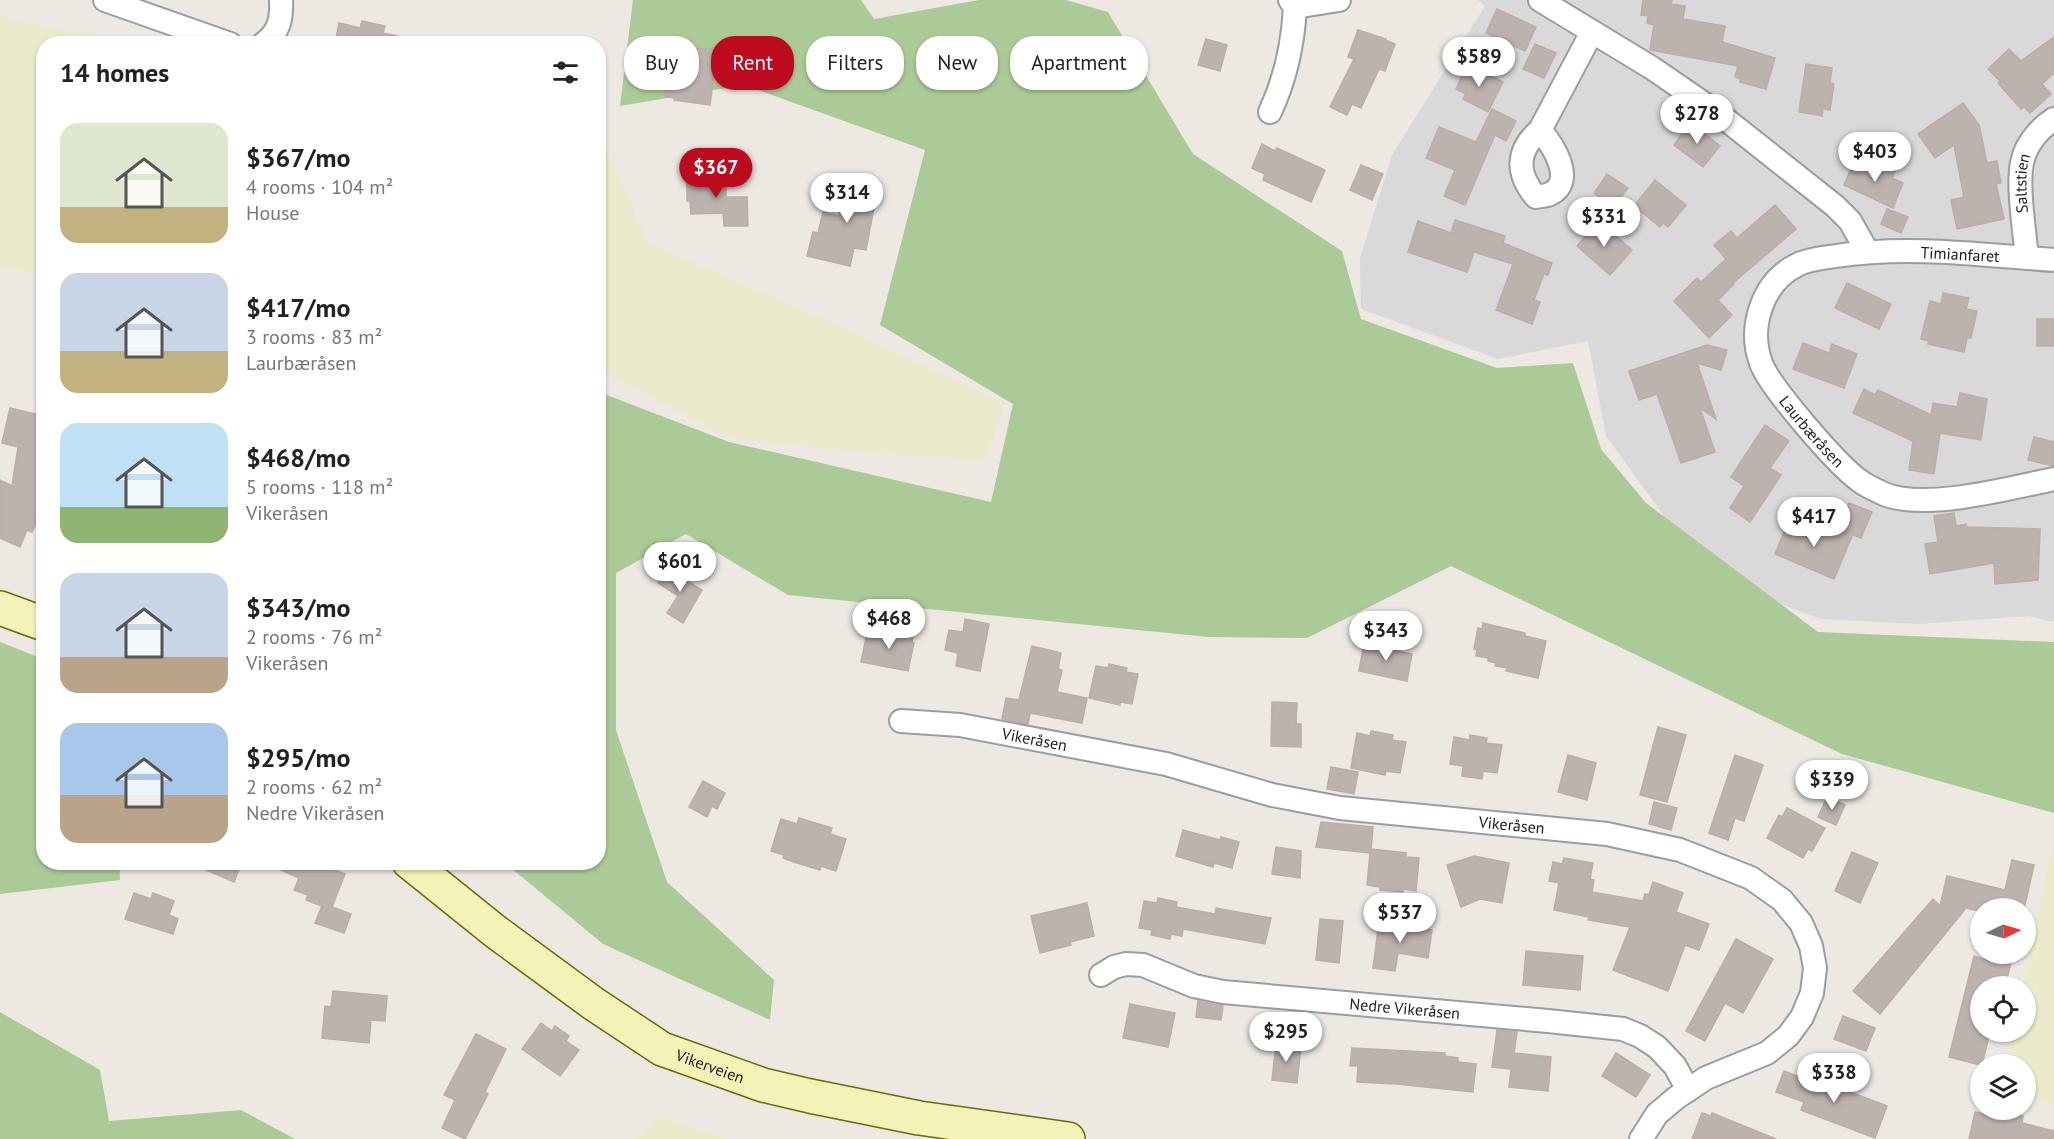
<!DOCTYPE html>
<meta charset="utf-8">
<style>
:root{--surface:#fff;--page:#f2f2f2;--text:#222;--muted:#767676;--accent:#bc0b1e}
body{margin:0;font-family:"PT Sans",sans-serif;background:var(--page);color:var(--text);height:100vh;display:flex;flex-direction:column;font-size:22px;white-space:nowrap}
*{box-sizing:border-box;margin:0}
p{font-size:20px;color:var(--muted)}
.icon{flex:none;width:33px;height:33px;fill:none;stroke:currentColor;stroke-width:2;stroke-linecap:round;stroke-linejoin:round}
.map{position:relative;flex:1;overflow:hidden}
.sheet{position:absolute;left:36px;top:36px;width:570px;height:834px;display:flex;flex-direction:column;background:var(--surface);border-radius:24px;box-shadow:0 2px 4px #0004}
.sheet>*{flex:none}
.hud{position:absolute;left:624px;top:36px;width:570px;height:54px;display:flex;gap:12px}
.needle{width:39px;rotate:85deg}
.fabs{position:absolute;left:1970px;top:898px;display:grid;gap:12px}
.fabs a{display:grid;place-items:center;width:66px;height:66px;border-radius:50%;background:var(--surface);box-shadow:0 2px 4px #0004;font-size:30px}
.price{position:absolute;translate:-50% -51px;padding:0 14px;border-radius:21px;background:#fff;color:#222;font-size:20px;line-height:39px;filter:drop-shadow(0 2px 3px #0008)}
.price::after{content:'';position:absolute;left:50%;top:36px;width:18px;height:14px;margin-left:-9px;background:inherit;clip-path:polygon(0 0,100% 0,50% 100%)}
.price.on{background:var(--accent);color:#fff}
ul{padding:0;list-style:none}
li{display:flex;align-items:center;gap:18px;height:150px;padding:0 24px}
li span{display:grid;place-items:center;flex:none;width:168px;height:120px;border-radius:18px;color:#555}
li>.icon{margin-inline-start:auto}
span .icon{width:72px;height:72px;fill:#fffc;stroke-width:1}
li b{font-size:26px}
h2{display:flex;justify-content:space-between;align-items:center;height:72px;padding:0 24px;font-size:26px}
.tag{padding:0 21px;border-radius:24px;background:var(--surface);box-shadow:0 2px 4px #0004;font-size:21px;line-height:54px}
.tag.on{background:var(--accent);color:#fff}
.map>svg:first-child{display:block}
.residential{fill:#dad8d9}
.farmland{fill:#ebeacd}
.forest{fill:#acca98}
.building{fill:#bdb3ae;stroke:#bdada5;stroke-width:1.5}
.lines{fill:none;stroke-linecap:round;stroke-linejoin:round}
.street-casing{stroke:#9d9d9d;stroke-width:26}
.secondary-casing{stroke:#6b6b0a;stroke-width:36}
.street{stroke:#fff;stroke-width:22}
.secondary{stroke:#f5f2b7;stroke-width:33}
.labels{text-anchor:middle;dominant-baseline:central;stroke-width:4.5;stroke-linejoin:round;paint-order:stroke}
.street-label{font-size:16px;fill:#1c1c1c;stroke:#fff}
</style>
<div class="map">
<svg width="2054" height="1139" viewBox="0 0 2054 1139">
<rect width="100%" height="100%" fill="#ede8e2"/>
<!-- residential -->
<polygon class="residential" points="1478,0 2054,0 2054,622 2029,616 1918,624 1821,619 1737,588 1667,520 1606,436 1588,341 1498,359 1361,309 1360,258 1392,155 1485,6"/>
<!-- farmland -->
<g class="farmland">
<polygon points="0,16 63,30 160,43 44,44 43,275 0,267"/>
<polygon points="598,147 606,147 648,243 837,325 1005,403 985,460 868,453 729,438 599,370"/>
<polygon points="2054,847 2054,1104 2025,1095 2025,1065 2007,1065 2014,1032 2025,1032 2025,987 2023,987 2051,852"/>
<polygon points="662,1117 728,1139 633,1139"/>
</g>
<!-- forest -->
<g class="forest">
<polygon points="633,0 861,0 874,19 979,0 1066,0 1108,12 1193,154 1342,251 1361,319 1497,368 1573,363 1601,449 1646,503 1818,632 2054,642 2054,813 1842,754 1451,566 1307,638 1208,637 788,595 686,534 616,573 616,730 667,882 774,980 770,1020 603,944 505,863 598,862 599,392 729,442 991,502 1013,404 880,325 925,150 744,85 620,106"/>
<polygon points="0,642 43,659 44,862 119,863 120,880 0,894"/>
<polygon points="0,1012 100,1070 109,1121 241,1110 295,1139 0,1139"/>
</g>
<!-- building -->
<g class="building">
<polygon points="1643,0 1672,0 1671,4 1685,6 1683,19 1725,26 1722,42 1775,58 1766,89 1740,82 1741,79 1735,77 1738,66 1650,50 1654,25 1647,23 1648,16 1641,15"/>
<polygon points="1497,9 1536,27 1525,51 1486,33"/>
<polygon points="362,21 385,26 383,33 398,36 397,44 335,44 339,23 360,28"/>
<polygon points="1358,30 1386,39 1385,40 1395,44 1385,71 1379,69 1361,108 1352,104 1347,115 1330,107 1354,59 1348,57"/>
<polygon points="2054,37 2054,73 2042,84 2051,94 2030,113 2024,107 2021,109 1998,83 2000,81 1988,69 2009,49 2021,61"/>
<polygon points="1206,39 1227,45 1220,71 1198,65"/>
<polygon points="1535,44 1556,53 1544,78 1523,69"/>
<polygon points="670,46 717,50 710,105 674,100 674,98 664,96"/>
<polygon points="1467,64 1503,82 1488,112 1463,99 1466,94 1456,89"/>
<polygon points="1806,64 1832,68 1830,83 1834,84 1830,110 1823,109 1822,116 1799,112"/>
<polygon points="1963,103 1979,125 1987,163 1997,161 2001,183 1996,184 2004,219 1957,229 1951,200 1964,197 1954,145 1935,158 1918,134"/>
<polygon points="1492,109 1516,121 1506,141 1495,135 1465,205 1444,196 1455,170 1426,158 1439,127 1476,142"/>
<polygon points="1690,123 1720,146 1703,167 1674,145"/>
<polygon points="1262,144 1275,151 1277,148 1325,170 1311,202 1263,180 1265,174 1252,168"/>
<polygon points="1876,160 1896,169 1892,178 1903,183 1893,208 1844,185 1854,162 1872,170"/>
<polygon points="1361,165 1383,174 1372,200 1350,190"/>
<polygon points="720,170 720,184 726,183 726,197 747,197 748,226 724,226 723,213 691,214 690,201 687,201 687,183 690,183 690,171"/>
<polygon points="849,174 879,181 866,250 854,248 850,266 807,256 813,232 818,233 823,212 839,216"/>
<polygon points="1607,174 1628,188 1614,207 1594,193"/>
<polygon points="1655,180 1686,205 1668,227 1663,223 1660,227 1634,206"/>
<polygon points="1775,205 1796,229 1733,283 1734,284 1718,300 1732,315 1709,338 1674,301 1697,278 1701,282 1726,259 1714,245 1731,231 1737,238"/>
<polygon points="1887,209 1908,217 1901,233 1881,224"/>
<polygon points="1455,220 1505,236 1503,243 1552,263 1548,275 1544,274 1534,300 1540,302 1532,324 1496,310 1513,264 1474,252 1467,272 1408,252 1418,221 1451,233"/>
<polygon points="1599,221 1632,250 1610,275 1577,246"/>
<polygon points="1847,283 1891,304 1879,329 1835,308"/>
<polygon points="1943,293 1969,298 1966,309 1977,311 1971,338 1967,338 1964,352 1928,344 1929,341 1921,339 1930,301 1941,304"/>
<rect x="2037" y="319" width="17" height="27"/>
<polygon points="1803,343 1829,353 1832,344 1857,354 1844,388 1793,369"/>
<polygon points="1707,345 1727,350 1721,370 1697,363 1716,419 1700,408 1715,452 1681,463 1657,394 1639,400 1629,371"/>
<polygon points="1864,389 1875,395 1878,390 1931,415 1933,403 1957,407 1960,393 1987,399 1981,440 1940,433 1934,474 1909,470 1913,441 1853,413"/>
<polygon points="10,408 44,416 44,505 32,532 27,530 20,547 0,538 0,480 12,486 18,447 2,443"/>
<polygon points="1765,425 1789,441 1770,468 1781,475 1750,522 1730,508 1744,486 1731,477"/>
<polygon points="2034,437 2054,442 2054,466 2028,460"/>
<polygon points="1849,503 1872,512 1861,538 1838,529"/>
<polygon points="1954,513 1956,526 1966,524 1967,527 2040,529 2038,580 1995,584 1994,563 1930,574 1925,544 1938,542 1934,516"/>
<polygon points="1789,520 1817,532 1820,523 1852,536 1834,579 1775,554"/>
<polygon points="669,565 681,572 682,578 702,590 683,623 667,613 678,596 658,583"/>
<polygon points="965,619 989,624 980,671 956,666 958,653 945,650 949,630 963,632"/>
<polygon points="1483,623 1525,633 1525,636 1546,641 1538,678 1506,671 1507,668 1495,666 1496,663 1488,661 1488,658 1476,656 1477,650 1474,649 1478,628 1482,629"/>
<polygon points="881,629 913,635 912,642 914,643 908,671 861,662 867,633 880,636"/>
<polygon points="1364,644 1412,654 1407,681 1359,671"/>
<polygon points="1032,646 1061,653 1058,669 1062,670 1057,692 1087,698 1082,723 1030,713 1028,724 1002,719 1006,698 1019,700"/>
<polygon points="1109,664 1127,668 1126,672 1138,674 1132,704 1120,702 1120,705 1089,698 1096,666 1108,668"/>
<polygon points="1272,702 1297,703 1296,724 1301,724 1301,747 1271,746"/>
<polygon points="1658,727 1686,735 1667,802 1640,795"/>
<polygon points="1371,731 1393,735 1392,740 1406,742 1400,773 1386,771 1385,775 1351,768 1357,733 1370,736"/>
<polygon points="1470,735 1487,738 1486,743 1502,745 1497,773 1483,771 1482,779 1462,776 1463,766 1450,764 1454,737 1470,740"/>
<polygon points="1568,755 1596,763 1587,800 1558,792"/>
<polygon points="1735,755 1763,765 1744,821 1735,818 1728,840 1709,833"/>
<polygon points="1331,767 1358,772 1354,794 1327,789"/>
<polygon points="703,781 725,793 717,809 712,806 707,817 689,807"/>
<polygon points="1827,797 1845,805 1836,825 1818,817"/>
<polygon points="1654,802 1677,808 1671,830 1649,824"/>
<polygon points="1787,808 1825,828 1812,851 1808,849 1803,858 1767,838 1779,815 1782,817"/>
<polygon points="799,818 832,828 830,834 846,839 836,871 821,866 820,870 794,862 783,858 784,855 771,851 781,819 797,824"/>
<polygon points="1321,822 1373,827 1371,849 1406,853 1406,857 1419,858 1416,891 1403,889 1403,892 1380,890 1380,887 1367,885 1370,853 1316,847"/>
<polygon points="1183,830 1220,840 1221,837 1239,842 1232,868 1214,863 1213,867 1176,856"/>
<polygon points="1276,847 1301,851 1300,878 1272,874"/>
<polygon points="1852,852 1878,863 1860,903 1835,891"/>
<polygon points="1474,856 1509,863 1502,903 1480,899 1461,907 1447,865"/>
<polygon points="1564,858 1593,863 1590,879 1594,880 1592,892 1643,901 1645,894 1649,895 1653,882 1683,893 1676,912 1709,924 1699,950 1685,945 1668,991 1613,970 1630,927 1588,920 1589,917 1554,910 1559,883 1549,881 1553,862 1562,864"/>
<polygon points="2012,860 2034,865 2024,909 1980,909 1980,911 1966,908 1880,1014 1853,991 1933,899 1940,906 1947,876 2005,890"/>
<polygon points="188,862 242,862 234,882"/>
<polygon points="263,862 314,862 345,874 332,907 351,914 344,933 315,923 322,906 306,900 308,895 294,890 299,878"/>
<polygon points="134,893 151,899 153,893 174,901 169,915 178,919 173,934 125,919"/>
<polygon points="1158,898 1177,902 1176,907 1215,914 1216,908 1271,918 1265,944 1183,929 1182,936 1171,934 1170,939 1151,935 1152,930 1139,928 1144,901 1157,903"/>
<polygon points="1087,903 1094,936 1070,942 1071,945 1040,953 1031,916"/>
<polygon points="1320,919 1343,921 1339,963 1316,960"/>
<polygon points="1379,922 1432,930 1428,958 1398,953 1395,971 1373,968"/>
<polygon points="1736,939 1773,959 1743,1013 1725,1003 1705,1041 1686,1031"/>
<polygon points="1526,951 1583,956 1580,990 1523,985"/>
<polygon points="1990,954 2013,954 2005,987 1980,987 1980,1032 1990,1032 1982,1065 1980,1065 1949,1057 1974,956 1989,961"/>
<polygon points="333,991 387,996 385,1021 371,1020 369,1043 322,1038 325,1006 331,1007"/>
<polygon points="1198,1001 1223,1006 1221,1020 1196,1017"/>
<polygon points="1130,1004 1175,1013 1168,1047 1123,1038"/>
<polygon points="1843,1016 1875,1028 1866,1051 1834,1039"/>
<polygon points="541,1023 552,1031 555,1026 569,1036 566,1041 579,1050 560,1076 522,1049"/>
<polygon points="1497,1030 1517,1032 1514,1053 1551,1057 1548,1091 1509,1087 1511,1069 1492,1067"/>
<polygon points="476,1034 506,1049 485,1092 488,1094 465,1139 442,1128 455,1100 444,1095"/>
<polygon points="1276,1043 1301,1046 1297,1083 1272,1080"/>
<polygon points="1352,1048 1445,1053 1445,1056 1458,1058 1458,1062 1476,1064 1473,1092 1397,1084 1357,1082 1358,1066 1350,1066"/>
<polygon points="1616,1053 1650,1075 1636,1097 1602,1076"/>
<polygon points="1784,1071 1812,1082 1813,1078 1887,1106 1875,1138 1801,1110 1804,1102 1776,1092"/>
<polygon points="1988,1110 1998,1110 2023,1116 2022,1123 2054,1131 2054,1139 1969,1139 1975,1112 1987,1115"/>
<polygon points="1702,1113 1711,1116 1712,1113 1776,1139 1692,1139"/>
</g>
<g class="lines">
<!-- street casing -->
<g class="street-casing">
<g id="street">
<polyline points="105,0 230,44"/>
<polyline points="1290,0 1295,7 1339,0"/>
<polyline points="1540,0 1652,68 1719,114 1835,206 1850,221 1867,251"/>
<path d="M263 44C279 33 282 19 281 0"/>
<path d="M1270 112C1286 78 1293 45 1295 7"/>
<path d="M1540 130C1552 144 1577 181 1550 194 1546 196 1540 196 1536 197 1516 173 1516 151 1540 130L1592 32"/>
<path id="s1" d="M2027 258C2025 234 2016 181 2023 159 2027 143 2040 128 2054 119"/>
<path id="s2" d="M2054 260C1982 255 1908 245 1836 256 1824 258 1808 259 1797 265 1762 282 1748 328 1761 363 1769 386 1838 466 1860 481 1866 486 1876 490 1884 494 1925 511 2010 488 2054 479"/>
<path id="s3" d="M901 721 960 725 1166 764 1272 795 1340 808 1607 834 1680 850 1751 878 1782 900 1801 923 1811 946 1815 968 1812 993 1802 1017 1788 1036 1767 1053 1706 1078 1676 1098 1657 1114 1641 1139"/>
<path id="s4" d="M1101 975 1114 967 1126 964 1143 965 1194 986 1223 992 1548 1021 1623 1029 1640 1036 1657 1047 1675 1066 1688 1090"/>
</g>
</g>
<!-- secondary casing -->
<g class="secondary-casing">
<g id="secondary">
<polyline points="0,608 44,624"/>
<path id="s5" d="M409 862 496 932 594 1004 662 1049 763 1085 810 1096 919 1118 1068 1139"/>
</g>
</g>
<!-- street -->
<use href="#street" class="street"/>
<!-- secondary -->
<use href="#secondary" class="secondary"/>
</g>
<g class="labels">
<!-- street labels -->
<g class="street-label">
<text stroke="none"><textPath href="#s1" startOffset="75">Saltstien</textPath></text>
<text transform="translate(1960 254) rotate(3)">Timianfaret</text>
<text stroke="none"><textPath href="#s2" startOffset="458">Laurbæråsen</textPath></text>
<text stroke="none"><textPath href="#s3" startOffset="135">Vikeråsen</textPath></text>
<text stroke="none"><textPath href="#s3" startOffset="621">Vikeråsen</textPath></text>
<text stroke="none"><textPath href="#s4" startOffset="312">Nedre Vikeråsen</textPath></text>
<text stroke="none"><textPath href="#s5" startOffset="366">Vikerveien</textPath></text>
</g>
</g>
</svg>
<div class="fabs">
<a><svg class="needle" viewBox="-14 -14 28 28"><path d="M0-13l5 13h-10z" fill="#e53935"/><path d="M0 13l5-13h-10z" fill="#767676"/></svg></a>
<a><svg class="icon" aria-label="locate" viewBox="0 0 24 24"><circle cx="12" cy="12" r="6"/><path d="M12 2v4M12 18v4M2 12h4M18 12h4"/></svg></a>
<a><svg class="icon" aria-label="layers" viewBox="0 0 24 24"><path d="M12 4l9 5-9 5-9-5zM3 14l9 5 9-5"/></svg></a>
</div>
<b class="price" style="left:1479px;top:88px">$589</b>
<b class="price" style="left:1697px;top:145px">$278</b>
<b class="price" style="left:1875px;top:183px">$403</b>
<b class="price on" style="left:716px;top:199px">$367</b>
<b class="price" style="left:847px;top:224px">$314</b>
<b class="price" style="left:1604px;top:248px">$331</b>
<b class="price" style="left:1814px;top:548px">$417</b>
<b class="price" style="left:680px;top:593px">$601</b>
<b class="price" style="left:889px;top:650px">$468</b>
<b class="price" style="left:1386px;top:662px">$343</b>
<b class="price" style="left:1832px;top:811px">$339</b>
<b class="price" style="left:1400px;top:944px">$537</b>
<b class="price" style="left:1286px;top:1063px">$295</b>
<b class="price" style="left:1834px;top:1104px">$338</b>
<div class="hud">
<a class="tag">Buy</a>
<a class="tag on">Rent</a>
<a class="tag">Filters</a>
<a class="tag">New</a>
<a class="tag">Apartment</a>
</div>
<section class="sheet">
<h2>14 homes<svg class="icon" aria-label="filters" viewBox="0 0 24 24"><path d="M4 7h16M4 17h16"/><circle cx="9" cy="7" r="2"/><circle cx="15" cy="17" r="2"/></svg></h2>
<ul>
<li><span style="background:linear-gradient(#dfe7d0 70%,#c2b280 0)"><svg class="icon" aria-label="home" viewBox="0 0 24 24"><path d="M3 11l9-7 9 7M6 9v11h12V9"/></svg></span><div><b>$367/mo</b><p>4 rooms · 104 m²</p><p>House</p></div></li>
<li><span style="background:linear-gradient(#c9d6e8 65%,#c2b280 0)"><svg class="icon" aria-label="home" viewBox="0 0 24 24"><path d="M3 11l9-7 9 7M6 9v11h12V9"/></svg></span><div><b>$417/mo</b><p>3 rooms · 83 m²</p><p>Laurbæråsen</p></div></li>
<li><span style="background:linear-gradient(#bfe0f5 70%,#8fb573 0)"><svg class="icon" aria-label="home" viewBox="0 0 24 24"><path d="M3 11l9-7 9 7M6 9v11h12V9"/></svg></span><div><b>$468/mo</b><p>5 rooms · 118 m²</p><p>Vikeråsen</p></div></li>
<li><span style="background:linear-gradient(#c9d6e8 70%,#b9a48a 0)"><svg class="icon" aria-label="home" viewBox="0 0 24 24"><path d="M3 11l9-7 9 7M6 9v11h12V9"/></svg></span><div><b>$343/mo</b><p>2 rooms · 76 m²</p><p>Vikeråsen</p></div></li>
<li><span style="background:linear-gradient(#a9c7e8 60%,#b9a48a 0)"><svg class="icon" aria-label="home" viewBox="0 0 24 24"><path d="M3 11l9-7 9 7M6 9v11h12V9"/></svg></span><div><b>$295/mo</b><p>2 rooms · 62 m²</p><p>Nedre Vikeråsen</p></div></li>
</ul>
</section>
</div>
